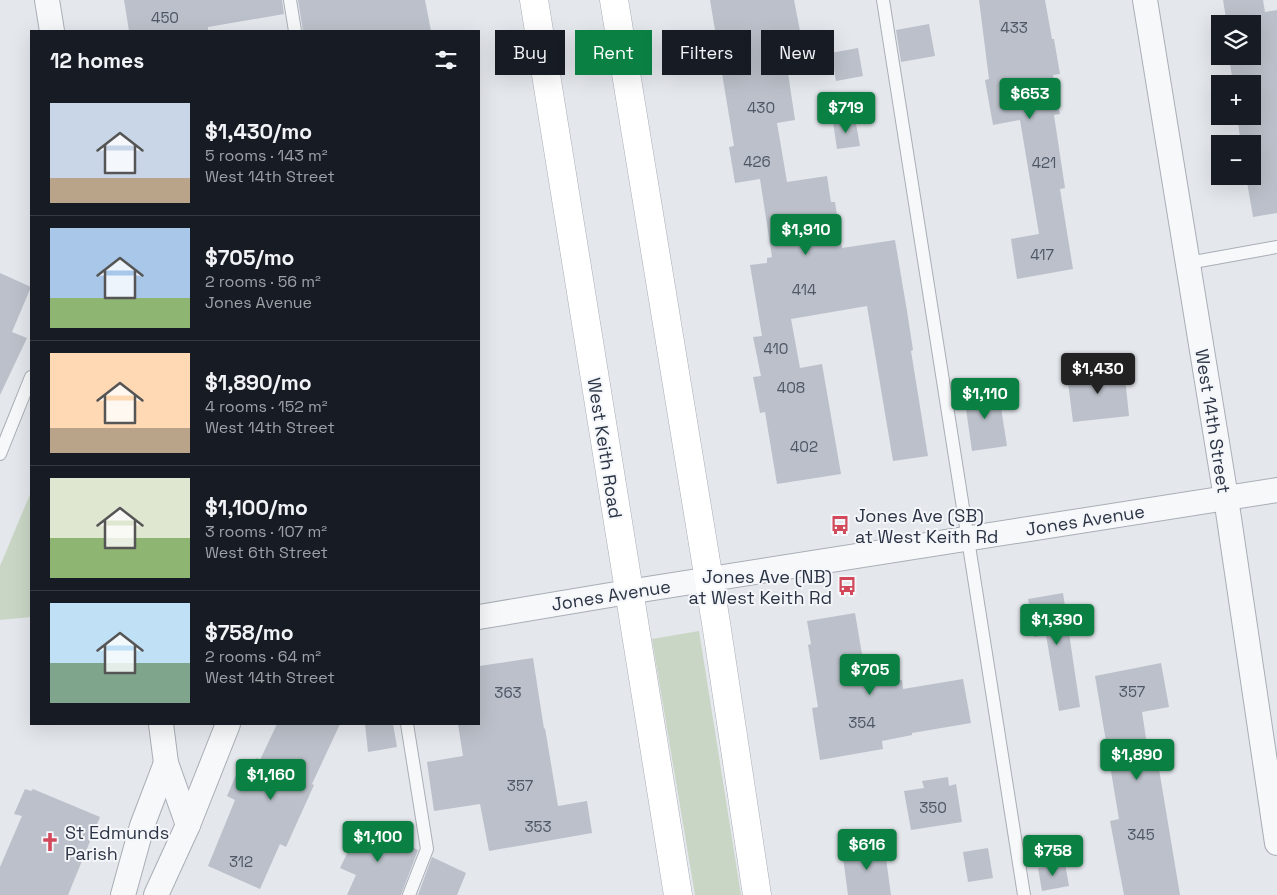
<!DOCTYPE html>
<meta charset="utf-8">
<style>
:root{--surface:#171b24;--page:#20242c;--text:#f1f3f6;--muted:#9ea1a6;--line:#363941;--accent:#0b8043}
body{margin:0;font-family:"Space Grotesk",sans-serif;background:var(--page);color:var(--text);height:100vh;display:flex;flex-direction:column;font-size:19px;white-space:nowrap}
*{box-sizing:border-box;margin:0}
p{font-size:16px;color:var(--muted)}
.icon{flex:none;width:28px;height:28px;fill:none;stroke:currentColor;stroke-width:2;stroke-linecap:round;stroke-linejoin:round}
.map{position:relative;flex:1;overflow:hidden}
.sheet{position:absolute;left:30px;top:30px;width:450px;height:695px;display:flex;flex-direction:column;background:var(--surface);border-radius:0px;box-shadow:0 5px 20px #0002}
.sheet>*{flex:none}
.hud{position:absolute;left:495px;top:30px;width:475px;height:45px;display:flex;gap:10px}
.buttons{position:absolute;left:1211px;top:15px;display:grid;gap:10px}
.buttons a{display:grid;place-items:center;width:50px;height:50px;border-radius:0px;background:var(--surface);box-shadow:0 5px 20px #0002;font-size:25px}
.price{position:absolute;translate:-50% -42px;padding:0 11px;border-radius:5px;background:var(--accent);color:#fff;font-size:16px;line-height:32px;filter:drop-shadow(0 1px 2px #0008)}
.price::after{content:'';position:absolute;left:50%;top:30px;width:15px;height:11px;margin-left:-8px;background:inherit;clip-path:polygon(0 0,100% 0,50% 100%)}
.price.active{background:#222;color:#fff}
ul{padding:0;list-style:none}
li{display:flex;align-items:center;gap:15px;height:125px;padding:0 20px}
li+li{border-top:1px solid var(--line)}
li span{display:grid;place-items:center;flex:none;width:140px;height:100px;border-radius:0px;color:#555}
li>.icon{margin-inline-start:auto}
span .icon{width:60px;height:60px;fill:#fffc;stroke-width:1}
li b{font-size:21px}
h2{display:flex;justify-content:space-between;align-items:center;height:60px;padding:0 20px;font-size:21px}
.tag{padding:0 18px;border-radius:0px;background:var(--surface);box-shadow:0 5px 20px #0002;font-size:18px;line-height:45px}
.tag.active{background:var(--accent);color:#fff}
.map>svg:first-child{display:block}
.green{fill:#c9d6c5}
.building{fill:#bbc0ca}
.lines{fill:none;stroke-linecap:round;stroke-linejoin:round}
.lane-casing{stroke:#a9aeb7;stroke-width:14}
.street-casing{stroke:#a9aeb7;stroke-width:26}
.secondary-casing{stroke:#a9aeb7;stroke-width:29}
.lane{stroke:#f7f8fa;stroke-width:12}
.street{stroke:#f7f8fa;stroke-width:24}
.secondary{stroke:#fff;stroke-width:28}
.labels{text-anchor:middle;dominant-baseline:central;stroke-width:4;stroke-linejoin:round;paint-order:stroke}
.number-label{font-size:15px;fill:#4f5766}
.street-label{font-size:18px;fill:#2b3445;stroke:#f4f6f9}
.poi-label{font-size:18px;fill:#2b3445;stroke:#f4f6f9;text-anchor:start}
</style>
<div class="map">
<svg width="1277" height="895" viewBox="0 0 1277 895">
<rect width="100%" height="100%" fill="#e4e7ec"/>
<!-- green -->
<g class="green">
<polygon points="31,492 31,617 0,620 0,566"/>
<polygon points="699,631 741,895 695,895 652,639"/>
</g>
<!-- building -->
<g class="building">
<polygon points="124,0 282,0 284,14 208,27 208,31 129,31"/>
<polygon points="298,0 425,0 431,31 303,31"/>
<polygon points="710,0 794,0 806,62 787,66 795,120 777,123 787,182 827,176 831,202 835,202 842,248 895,240 907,311 913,350 911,351 928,456 893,461 867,306 791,319 800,368 822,364 841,474 777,484 765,412 760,413 753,377 761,376 753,337 762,336 750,265 767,263 767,258 772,257 760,179 735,183 729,147 734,146"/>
<polygon points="979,0 1045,0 1052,39 1054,39 1060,74 1053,75 1060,114 1054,115 1065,188 1060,189 1073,269 1017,279 1011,239 1039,234 1020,120 993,125 985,80 989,79"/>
<polygon points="1223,0 1263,0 1265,12 1277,10 1277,213 1253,217 1246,176 1252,176 1252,144 1241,144 1237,116 1252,116 1252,84 1233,84 1229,56 1252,56 1252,24 1224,24 1223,19 1226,18"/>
<polygon points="929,24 935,56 901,62 896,30"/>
<polygon points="858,48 863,76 836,81 831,53"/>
<polygon points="855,118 860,146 837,149 833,122"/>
<polygon points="0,273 31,287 12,332 27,338 0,395"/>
<polygon points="1124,368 1129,416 1073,422 1067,375"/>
<polygon points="998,389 1007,446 972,451 964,395"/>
<polygon points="1063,593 1080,707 1059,711 1046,635 1034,637 1028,599"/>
<polygon points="855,613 866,678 876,675 878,684 902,680 903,689 963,679 971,723 912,733 912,735 882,741 883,749 820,760 812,708 818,707 808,645 811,644 807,621"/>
<polygon points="533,658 544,729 545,728 558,806 587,801 592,833 489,851 480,804 434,811 427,762 463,756 458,724 479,724 479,666"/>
<polygon points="1161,663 1169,707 1142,712 1150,764 1158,763 1180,895 1124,895 1110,821 1119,819 1095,676"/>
<polygon points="277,724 340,724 312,784 314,785 286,847 280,844 260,889 208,866 235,800 227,796 236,775 246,779 256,758 260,760"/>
<polygon points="365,724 393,724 397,747 368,752"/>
<polygon points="948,777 949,786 956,784 962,822 911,830 904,791 924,788 922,781"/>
<polygon points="25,789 31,791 33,789 100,817 68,895 0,895 0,867 22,816 14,814"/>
<polygon points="362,823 418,850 401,895 347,895 356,875 340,868"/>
<polygon points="884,844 891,895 848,895 842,850"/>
<polygon points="988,848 993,878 968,882 963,852"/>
<polygon points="432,857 466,873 457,895 418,895"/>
<polygon points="1065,864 1069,886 1042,891 1038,868"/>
</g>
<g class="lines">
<!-- lane casing -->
<g class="lane-casing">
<g id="lane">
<polyline points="290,0 295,31"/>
<polyline points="883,0 1024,895"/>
<polyline points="1188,263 1277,247"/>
<polyline points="0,454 31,377"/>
<polyline points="407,724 427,849 409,895"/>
</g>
</g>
<!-- street casing -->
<g class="street-casing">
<g id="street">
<polyline points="47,0 52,31"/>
<polyline points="1145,0 1226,498 1277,843"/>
<polyline points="479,617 628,592 1277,490"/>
<polyline points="161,724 166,763 188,825"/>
<polyline points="123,895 142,826 166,763"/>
<polyline points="156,895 188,825 228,724"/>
</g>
</g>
<!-- secondary casing -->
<g class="secondary-casing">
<g id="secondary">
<polyline points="534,0 678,895"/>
<polyline points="614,0 716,623 757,895"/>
</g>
</g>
<!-- lane -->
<use href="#lane" class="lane"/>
<!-- street -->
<use href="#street" class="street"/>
<!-- secondary -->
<use href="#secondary" class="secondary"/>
</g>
<!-- icons -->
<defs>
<g id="bus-bare" transform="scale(1.5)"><path d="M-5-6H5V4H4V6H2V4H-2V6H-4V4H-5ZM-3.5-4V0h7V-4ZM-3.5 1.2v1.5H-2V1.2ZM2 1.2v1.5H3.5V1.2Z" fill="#d1495b" stroke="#f4f6f9" stroke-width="2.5" paint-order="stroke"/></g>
<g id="church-bare" transform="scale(1.5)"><path d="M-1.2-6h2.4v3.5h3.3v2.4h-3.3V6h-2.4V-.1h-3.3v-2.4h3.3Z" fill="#d1495b" stroke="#f4f6f9" stroke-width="2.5" paint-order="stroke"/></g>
</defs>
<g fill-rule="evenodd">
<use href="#bus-bare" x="840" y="525"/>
<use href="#bus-bare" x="847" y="586"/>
<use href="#church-bare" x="50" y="842"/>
</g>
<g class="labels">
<!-- number labels -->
<g class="number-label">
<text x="165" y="17">450</text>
<text x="1014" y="27">433</text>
<text x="761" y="107">430</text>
<text x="757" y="161">426</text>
<text x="1044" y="162">421</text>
<text x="1042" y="254">417</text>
<text x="804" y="289">414</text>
<text x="776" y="348">410</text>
<text x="791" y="387">408</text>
<text x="804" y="446">402</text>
<text x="1132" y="691">357</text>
<text x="508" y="692">363</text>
<text x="862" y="722">354</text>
<text x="520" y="785">357</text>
<text x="933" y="807">350</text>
<text x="538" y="826">353</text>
<text x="1141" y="834">345</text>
<text x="241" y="861">312</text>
</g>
<!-- street labels -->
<g class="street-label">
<text transform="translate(1213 421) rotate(81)">West 14th Street</text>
<text transform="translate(605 448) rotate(81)">West Keith Road</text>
<text transform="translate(1085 520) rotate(-9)">Jones Avenue</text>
<text transform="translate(611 595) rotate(-9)">Jones Avenue</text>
</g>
<!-- poi labels -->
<g class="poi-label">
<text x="855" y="515">Jones Ave (SB)<tspan x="855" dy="21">at West Keith Rd</tspan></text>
<text x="832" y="576" text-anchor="end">Jones Ave (NB)<tspan x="832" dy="21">at West Keith Rd</tspan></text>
<text x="65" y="832">St Edmunds<tspan x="65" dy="21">Parish</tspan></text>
</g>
</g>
</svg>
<div class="buttons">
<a><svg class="icon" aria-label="layers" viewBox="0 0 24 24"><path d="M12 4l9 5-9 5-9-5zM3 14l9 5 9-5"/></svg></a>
<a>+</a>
<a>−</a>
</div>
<b class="price" style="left:1030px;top:120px">$653</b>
<b class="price" style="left:846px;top:134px">$719</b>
<b class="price" style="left:806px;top:256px">$1,910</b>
<b class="price active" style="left:1098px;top:395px">$1,430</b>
<b class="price" style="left:985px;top:420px">$1,110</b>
<b class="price" style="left:1057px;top:646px">$1,390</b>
<b class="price" style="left:870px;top:696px">$705</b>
<b class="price" style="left:1137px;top:781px">$1,890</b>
<b class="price" style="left:271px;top:801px">$1,160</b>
<b class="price" style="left:378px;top:863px">$1,100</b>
<b class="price" style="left:867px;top:871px">$616</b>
<b class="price" style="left:1053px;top:877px">$758</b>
<div class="hud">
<a class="tag">Buy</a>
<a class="tag active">Rent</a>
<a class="tag">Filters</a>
<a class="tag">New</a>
</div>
<section class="sheet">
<h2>12 homes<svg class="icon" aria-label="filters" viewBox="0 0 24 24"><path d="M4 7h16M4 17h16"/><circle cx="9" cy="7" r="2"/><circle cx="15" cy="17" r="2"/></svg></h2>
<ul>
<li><span style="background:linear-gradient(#c9d6e8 75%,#b9a48a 0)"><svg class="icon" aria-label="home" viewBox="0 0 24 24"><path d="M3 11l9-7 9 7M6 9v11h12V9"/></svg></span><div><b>$1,430/mo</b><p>5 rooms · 143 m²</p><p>West 14th Street</p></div></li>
<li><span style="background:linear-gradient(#a9c7e8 70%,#8fb573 0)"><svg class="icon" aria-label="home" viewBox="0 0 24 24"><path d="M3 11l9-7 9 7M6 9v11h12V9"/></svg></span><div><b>$705/mo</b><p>2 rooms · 56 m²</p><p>Jones Avenue</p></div></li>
<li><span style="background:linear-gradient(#ffd9b3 75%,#b9a48a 0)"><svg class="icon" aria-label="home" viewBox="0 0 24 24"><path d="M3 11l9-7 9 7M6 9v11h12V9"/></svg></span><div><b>$1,890/mo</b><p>4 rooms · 152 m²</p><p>West 14th Street</p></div></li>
<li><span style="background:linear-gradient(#dfe7d0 60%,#8fb573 0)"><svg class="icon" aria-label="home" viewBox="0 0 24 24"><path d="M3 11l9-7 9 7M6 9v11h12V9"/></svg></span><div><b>$1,100/mo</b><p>3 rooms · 107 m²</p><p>West 6th Street</p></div></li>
<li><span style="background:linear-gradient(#bfe0f5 60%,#7fa58c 0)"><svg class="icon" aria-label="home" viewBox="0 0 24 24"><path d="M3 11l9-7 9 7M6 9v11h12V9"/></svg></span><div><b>$758/mo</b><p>2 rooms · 64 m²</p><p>West 14th Street</p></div></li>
</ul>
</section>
</div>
